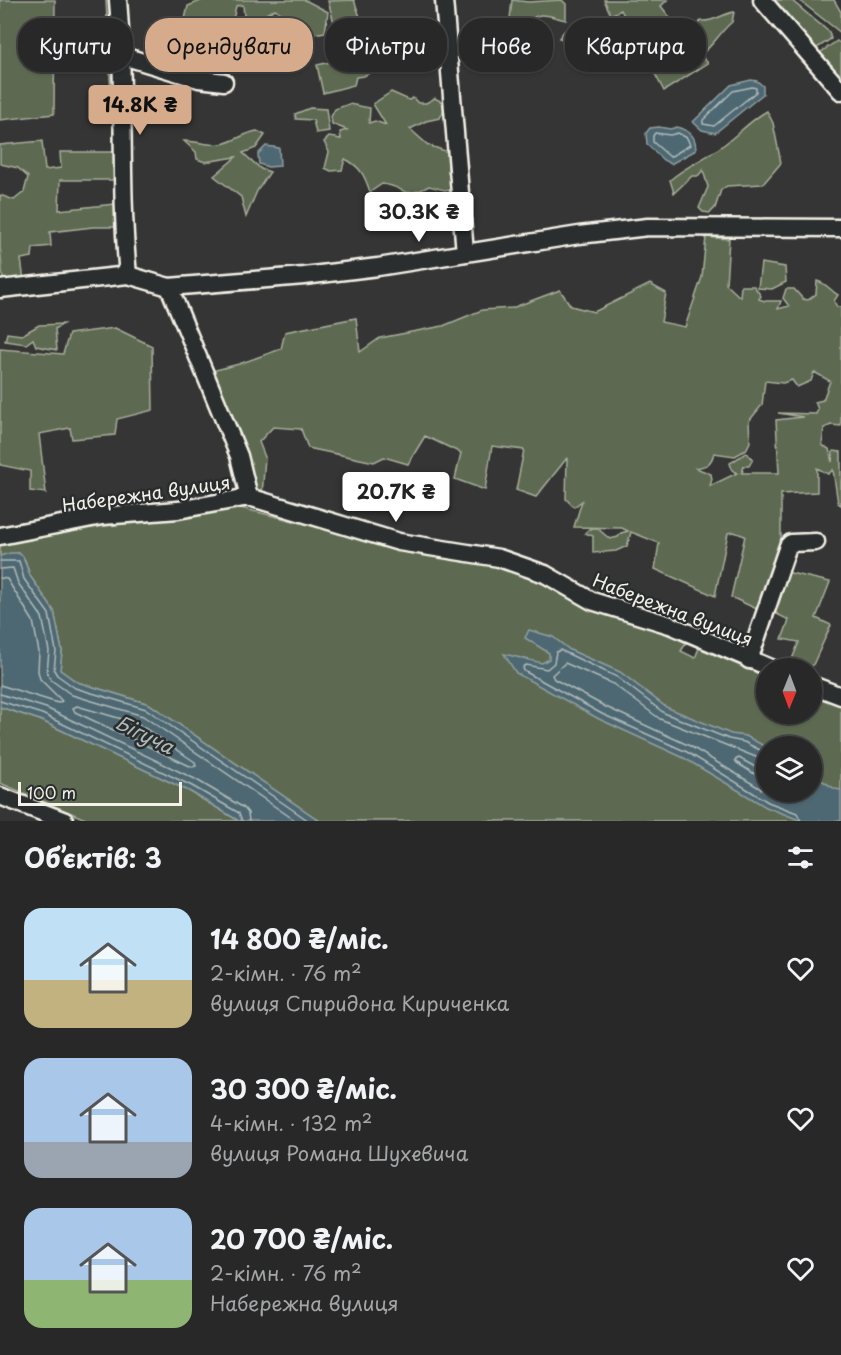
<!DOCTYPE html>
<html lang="uk">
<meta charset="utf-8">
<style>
:root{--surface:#282828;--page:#343434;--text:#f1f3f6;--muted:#a5a6a8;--line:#444445;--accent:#d6ab8b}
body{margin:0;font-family:"Playpen Sans",sans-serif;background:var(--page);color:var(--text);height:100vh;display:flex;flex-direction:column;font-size:22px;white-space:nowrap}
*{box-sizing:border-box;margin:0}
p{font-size:20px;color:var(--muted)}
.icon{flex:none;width:33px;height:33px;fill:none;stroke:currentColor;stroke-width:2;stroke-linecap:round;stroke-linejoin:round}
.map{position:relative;height:821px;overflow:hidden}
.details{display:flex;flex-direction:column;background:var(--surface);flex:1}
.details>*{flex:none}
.hud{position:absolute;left:18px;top:18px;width:806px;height:54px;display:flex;gap:12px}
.needle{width:39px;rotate:181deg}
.controls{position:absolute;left:756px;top:658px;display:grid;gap:12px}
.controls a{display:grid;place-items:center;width:66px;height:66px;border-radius:50%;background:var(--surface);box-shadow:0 2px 4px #0004,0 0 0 2px var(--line);font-size:30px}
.scale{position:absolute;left:18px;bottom:15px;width:164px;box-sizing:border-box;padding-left:6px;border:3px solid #f4f1e8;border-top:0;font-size:16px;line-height:21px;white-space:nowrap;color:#f4f1e8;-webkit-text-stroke:4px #2a2d2e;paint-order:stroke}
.price{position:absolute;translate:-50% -51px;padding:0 14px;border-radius:6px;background:#fff;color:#222;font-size:20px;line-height:39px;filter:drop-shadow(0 2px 3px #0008)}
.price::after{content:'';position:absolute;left:50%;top:36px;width:18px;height:14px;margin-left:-9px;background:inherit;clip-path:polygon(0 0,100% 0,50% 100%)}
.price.current{background:var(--accent);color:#111}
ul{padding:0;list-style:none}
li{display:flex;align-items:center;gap:18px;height:150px;padding:0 24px}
li span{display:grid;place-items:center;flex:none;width:168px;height:120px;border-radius:18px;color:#555}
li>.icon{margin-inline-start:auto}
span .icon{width:72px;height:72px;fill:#fffc;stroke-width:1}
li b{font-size:26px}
h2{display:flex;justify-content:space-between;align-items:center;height:72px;padding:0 24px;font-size:26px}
.pill{padding:0 21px;border-radius:24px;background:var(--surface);box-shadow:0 2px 4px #0004,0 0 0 2px var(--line);font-size:21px;line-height:54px}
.pill.current{background:var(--accent);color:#111}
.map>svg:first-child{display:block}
.green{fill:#5d6a51;stroke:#a8ae9c;stroke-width:1.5;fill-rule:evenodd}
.water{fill:#4d6872;stroke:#909fa1;stroke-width:1.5}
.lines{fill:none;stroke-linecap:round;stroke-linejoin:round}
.shore{stroke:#b1bab9;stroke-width:1.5}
.minor-casing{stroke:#f4f1e8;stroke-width:21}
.minor{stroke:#2a2d2e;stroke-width:16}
.labels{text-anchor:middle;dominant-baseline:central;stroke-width:5;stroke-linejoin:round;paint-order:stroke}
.street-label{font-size:18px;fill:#f4f1e8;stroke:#2a2d2e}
.water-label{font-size:20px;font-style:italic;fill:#b1bab9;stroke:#2a2d2e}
</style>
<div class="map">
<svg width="841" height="821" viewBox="0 0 841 821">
<rect width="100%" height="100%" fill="#363535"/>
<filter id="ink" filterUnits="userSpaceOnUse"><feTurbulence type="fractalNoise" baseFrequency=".0167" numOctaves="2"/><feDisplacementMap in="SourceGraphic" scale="12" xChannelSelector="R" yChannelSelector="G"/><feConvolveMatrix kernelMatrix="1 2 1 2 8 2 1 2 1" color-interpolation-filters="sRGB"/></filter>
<g filter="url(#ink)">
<!-- green -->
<g class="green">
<polygon points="0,0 55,0 54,114 0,120"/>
<path d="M106 0H114L123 267 118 270 117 227H93L50 232 51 246 33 248 32 257 21 259 24 281 3 282 0 246V195L14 200 24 192 28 177 18 168 0 164V145L42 141 45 170 61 168 60 152H114ZM60 180H115V204L59 210Z"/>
<polygon points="203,0 305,0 328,12 325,32 301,36 288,19 275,9 266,14 264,24 244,16 243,5 236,6 232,24 219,34 207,37 185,19 188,6"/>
<polygon points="354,0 370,45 381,66 364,76 356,77 354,85 323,93 317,65 344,59 328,1"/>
<path d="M512 0 528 2 562 0 566 4V20C543 15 538 9 522 28L510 19Z"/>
<path d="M604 0H667L661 6 689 42 693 28 701 21C714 22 722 14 734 12L732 22C721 31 715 43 704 52L695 49 708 63 664 91 621 10 611 15Z"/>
<polygon points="770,0 791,0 829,32 831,39 811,52"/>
<polygon points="799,0 834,0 841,12 841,33"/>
<polygon points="614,27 622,29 628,36 627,45 612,46 586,38 573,43 559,38 565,30 591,33"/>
<polygon points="837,41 841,44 841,76 819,56 821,52"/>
<path d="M391 92 409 100 413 98 418 103H426L435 98 442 102 444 110 440 118 426 121 410 129 428 145 448 152V173L456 183 449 191 429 186C401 201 406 186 382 184L370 192C365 176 360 166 345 159L342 170 331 171 325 168 329 152 324 142 329 137 341 139 340 132 347 130 332 124 331 117 335 109 349 104 370 108 369 123 375 121 386 125 373 104Z"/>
<polygon points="310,108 326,109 329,131 316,133 313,120 296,119 295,114"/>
<path d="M767 111 773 123 781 163 763 184 727 186 721 190 715 208 710 213 703 212 699 208 708 187 703 170 698 176H692L674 193 670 180C686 166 705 159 722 146 738 135 749 121 767 111Z"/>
<path d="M257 131 265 135 256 148 243 153 261 169 270 172 257 191 246 217 241 197 214 176 236 157 205 162 197 159 196 152 184 141C197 141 209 146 221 144 234 142 244 133 257 131Z"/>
<path d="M706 237 729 239 726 284 740 297 741 286H754L761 296 759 299 765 301H781L778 309 789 306 783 298 786 289H794L803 299 808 300 816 294 817 281C826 283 830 290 838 295L834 301 837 307H841V426L831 425 824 428 822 445 829 449 832 462 833 451 841 452V505L838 503 833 470 828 474 817 468V492L781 494V554L763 612 731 597 745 536 734 532 728 533 715 596 655 569 659 543 631 532 627 546 616 551 593 553V536L585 533 589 529H598L610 539 618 537 621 533 628 531 622 528 574 527 582 501 574 507 566 499 567 458 536 497 516 490 524 450 492 446 485 490 455 479 461 453 425 436 408 464 384 457 374 462 308 448 301 429 273 427 259 442 265 457 262 496 255 494 208 372 239 364 281 349 285 332 356 318 360 352 380 338 443 326 482 310 512 308 560 290 571 306 594 312 650 284 666 293 661 322 685 327 702 277ZM814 372 830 381 823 400 815 402 818 409 816 414 778 413 803 417 776 420 779 473H742L744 466H749L753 459 746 453 730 463 732 470 737 473 710 486 712 479 711 474 696 468C706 466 711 465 714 453L735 456 746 450 750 442 749 421 762 405 765 381 783 383 792 380 797 387 811 381Z"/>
<polygon points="761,263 785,267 786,282 772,289 758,288"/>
<polygon points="63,324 55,329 57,350 36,346 33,339 26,344 5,341 7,333 22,335 39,325"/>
<polygon points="115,328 152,346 153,410 117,419 115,435 72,439 70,428 39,434 46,493 30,491 30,471 0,465 0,349 63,354 69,334"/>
<path d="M241 508 427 554 494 561 684 637 687 642 681 651 695 658 701 643 766 671V714H812V689L841 699V821H320L149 704 77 682 60 670 62 651 54 611 30 576 25 560 18 553 0 556V540ZM766 747H812V792H766Z"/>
<polygon points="786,572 830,582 816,618 831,625 812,667 805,666 803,669 788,669 799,642 782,639 789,620 773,612"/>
<polygon points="0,707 40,720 189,791 239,821 90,821 0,783"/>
</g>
<!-- water -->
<g class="water">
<polygon points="751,80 757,81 763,86 763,94 715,133 702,130 693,122 731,85"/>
<path d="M659 127 670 129 677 127C690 131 696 136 696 150L671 164 663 160 647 144 646 133 650 128Z"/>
<polygon points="266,146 279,148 280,166 268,167 259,164 258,154"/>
<polygon points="10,553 18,553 23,556 30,576 54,611 62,651 60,670 77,682 149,704 320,821 239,821 189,791 40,720 0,707 0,556"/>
<polygon points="529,630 553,637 570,650 620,672 666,707 731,734 746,736 766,747 766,792 812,792 812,774 835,789 841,790 841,821 802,821 766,807 684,758 599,719 516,673 504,654 542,663 549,659 549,653 525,638"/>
</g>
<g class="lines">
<!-- shore -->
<g class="shore">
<polygon points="752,87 756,88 756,92 714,126 703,124 703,120 733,91"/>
<polygon points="655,133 670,135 678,133 687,138 690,145 670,157 653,142 653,136"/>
<polyline points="0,561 19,561 24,579 49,614 56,651 54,670 57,675 75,688 146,709 309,821"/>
<polyline points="0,569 13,568 18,583 42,617 49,651 47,672 51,680 72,695 143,716 296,821"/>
<polyline points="0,578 7,579 33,621 39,652 38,671 40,679 62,701 58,703 0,685"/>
<polyline points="0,694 46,708 195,779 244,808 248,813 249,821"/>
<polyline points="0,701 42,714 192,786 239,813 242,821"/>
<polygon points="77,706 139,724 195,762 196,766 192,767 75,712 73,708"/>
<polyline points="766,753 744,742 729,739 664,713 617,677 560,650 556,652 554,663 547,669 526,665 523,667 524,671 602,714 687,752 768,802 797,813 801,821"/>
<polyline points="766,761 660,719 613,684 565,663 552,675 554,679 606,707 690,746 766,792"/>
<polyline points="766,770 757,768 739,758 735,760 737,763 766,781"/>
</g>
<!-- minor casing -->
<g class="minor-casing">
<g id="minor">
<path d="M118 0C126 91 119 183 128 275"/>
<polyline points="444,0 465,253"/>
<polyline points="762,0 841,91"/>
<polyline points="123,56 199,79 224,82"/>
<polyline points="169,287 239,456 249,497"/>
<polyline points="0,289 128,275 169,287 304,276 378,267 579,235 648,227 841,228"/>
<polyline points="0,536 102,516 178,510 249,497 399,542 499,558 545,574 592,601 670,625 773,669"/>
<polyline points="749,660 788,546 791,543 816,542"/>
<polyline points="812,685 841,696"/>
<polyline points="0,796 65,821"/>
</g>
</g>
<!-- minor -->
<use href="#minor" class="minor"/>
</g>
</g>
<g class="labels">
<!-- street labels -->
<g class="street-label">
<text transform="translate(146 493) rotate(-8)">Набережна вулиця</text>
<text transform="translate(673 609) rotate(21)">Набережна вулиця</text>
</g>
<!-- water labels -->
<g class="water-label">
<text transform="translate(145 734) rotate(26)">Бігуча</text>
</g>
</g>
</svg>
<div class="controls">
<a><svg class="needle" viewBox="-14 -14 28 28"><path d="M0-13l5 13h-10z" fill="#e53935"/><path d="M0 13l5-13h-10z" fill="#a5a6a8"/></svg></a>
<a><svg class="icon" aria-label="layers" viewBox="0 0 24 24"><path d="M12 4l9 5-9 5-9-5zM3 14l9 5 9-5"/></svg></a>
</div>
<div class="scale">100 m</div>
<b class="price current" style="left:140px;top:136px">14.8K ₴</b>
<b class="price" style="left:419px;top:243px">30.3K ₴</b>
<b class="price" style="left:396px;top:523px">20.7K ₴</b>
<div class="hud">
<a class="pill">Купити</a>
<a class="pill current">Орендувати</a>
<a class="pill">Фільтри</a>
<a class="pill">Нове</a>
<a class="pill">Квартира</a>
</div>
</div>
<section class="details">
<h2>Об’єктів: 3<svg class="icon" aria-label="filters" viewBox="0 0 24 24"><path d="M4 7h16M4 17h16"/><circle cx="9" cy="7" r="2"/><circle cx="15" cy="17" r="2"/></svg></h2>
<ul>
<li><span style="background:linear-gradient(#bfe0f5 60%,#c2b280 0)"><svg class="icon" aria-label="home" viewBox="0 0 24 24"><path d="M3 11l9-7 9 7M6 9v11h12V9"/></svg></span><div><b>14 800 ₴/міс.</b><p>2-кімн. · 76 m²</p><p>вулиця Спиридона Кириченка</p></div><svg class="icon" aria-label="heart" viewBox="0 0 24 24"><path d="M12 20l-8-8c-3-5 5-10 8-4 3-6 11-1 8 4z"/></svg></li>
<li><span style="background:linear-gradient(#a9c7e8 70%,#9aa5b1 0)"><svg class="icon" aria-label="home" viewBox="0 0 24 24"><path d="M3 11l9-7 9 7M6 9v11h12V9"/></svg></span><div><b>30 300 ₴/міс.</b><p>4-кімн. · 132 m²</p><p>вулиця Романа Шухевича</p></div><svg class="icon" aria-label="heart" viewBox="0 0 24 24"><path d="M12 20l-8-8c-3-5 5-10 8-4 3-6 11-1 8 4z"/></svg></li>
<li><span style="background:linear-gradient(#a9c7e8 60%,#8fb573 0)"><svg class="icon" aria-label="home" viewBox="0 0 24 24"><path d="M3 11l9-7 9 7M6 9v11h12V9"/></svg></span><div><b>20 700 ₴/міс.</b><p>2-кімн. · 76 m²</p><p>Набережна вулиця</p></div><svg class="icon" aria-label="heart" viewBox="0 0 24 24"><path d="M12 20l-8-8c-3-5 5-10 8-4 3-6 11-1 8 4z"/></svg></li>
</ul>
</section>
